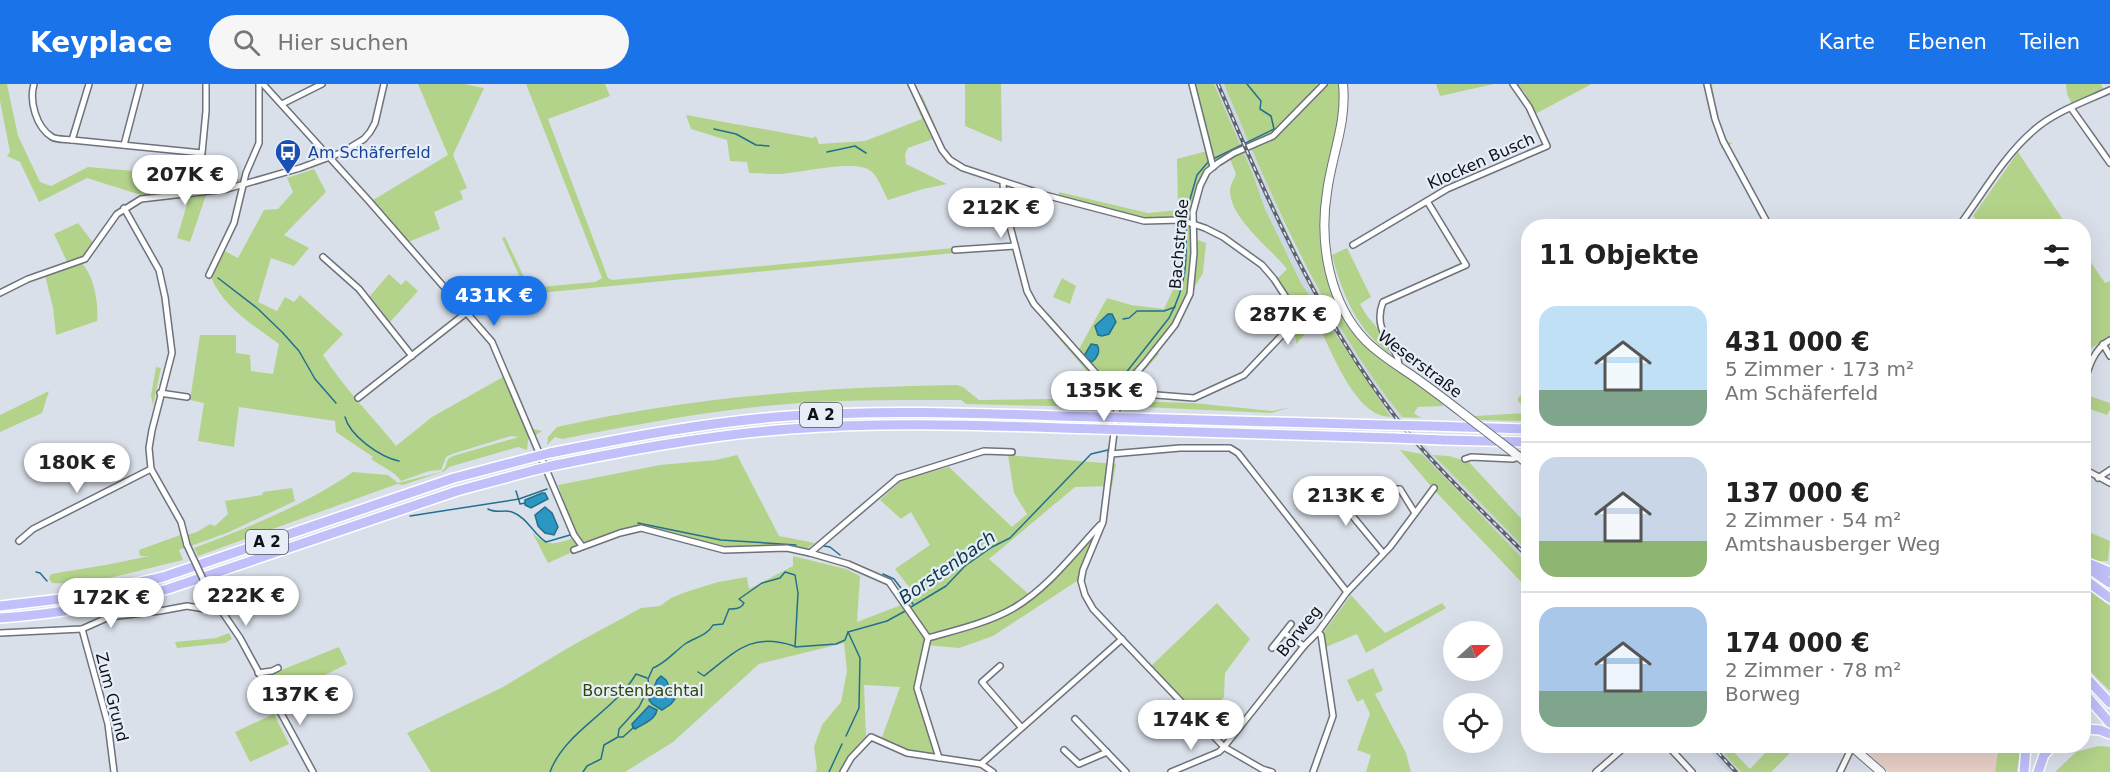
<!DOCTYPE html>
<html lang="de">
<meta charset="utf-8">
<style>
:root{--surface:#fff;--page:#f6f6f6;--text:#222;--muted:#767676;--line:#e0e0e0;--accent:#1a73e8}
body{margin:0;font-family:"DejaVu Sans",sans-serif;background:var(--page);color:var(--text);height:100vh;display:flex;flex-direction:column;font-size:22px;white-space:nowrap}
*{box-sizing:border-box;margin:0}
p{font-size:20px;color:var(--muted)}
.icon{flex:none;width:33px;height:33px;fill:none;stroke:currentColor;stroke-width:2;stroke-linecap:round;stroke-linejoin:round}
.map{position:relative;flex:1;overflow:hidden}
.details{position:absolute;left:1521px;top:135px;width:570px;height:534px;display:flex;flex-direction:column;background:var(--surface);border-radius:24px;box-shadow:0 6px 24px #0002}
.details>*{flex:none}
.needle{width:39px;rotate:69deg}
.buttons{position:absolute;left:1443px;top:537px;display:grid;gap:12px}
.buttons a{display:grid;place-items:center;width:60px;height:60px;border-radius:50%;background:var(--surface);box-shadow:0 6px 24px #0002;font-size:30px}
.price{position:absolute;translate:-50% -51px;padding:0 14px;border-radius:21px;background:#fff;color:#222;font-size:20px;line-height:39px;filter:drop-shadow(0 2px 3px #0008)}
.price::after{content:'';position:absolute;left:50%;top:36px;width:18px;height:14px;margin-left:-9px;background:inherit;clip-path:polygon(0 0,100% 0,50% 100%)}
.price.active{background:var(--accent);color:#fff}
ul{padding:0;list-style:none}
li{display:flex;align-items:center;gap:18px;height:150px;padding:0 18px}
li+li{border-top:2px solid var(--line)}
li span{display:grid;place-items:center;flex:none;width:168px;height:120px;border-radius:18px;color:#555}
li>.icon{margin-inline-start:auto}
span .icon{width:72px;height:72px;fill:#fffc;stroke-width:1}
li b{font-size:26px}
h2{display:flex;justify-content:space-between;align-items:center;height:72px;padding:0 18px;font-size:26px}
header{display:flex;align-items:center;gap:36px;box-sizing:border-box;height:84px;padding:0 30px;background:var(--accent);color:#fff}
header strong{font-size:28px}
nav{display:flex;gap:33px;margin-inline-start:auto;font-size:21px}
.search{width:420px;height:54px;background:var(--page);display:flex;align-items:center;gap:15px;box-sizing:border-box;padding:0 21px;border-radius:33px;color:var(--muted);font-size:22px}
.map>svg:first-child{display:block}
.built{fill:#ccd6e6}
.industrial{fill:#e9d0c7}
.green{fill:#b3d38a}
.water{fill:#2b97c2;stroke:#236f8e;stroke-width:1.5}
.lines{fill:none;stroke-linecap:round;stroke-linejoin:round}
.stream{stroke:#236f8e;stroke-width:1.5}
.street-casing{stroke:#6d727b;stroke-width:8}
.secondary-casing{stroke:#6d727b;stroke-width:10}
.highway-casing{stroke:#fff;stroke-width:12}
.street{stroke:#fff;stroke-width:5}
.secondary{stroke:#fff;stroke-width:8}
.highway{stroke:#c1c0fb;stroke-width:9}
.rail-casing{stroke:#60646a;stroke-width:4}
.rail{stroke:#e7eef8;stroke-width:1.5;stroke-dasharray:4.5;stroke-linecap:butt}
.street-bridge-casing{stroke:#6d727b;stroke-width:8;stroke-linecap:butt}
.secondary-bridge-casing{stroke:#6d727b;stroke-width:10;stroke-linecap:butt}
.highway-bridge-casing{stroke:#fff;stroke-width:12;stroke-linecap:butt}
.street-bridge{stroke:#fff;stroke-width:5}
.secondary-bridge{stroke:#fff;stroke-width:8}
.highway-bridge{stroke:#c1c0fb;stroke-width:9}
.labels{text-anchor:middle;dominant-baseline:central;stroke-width:4.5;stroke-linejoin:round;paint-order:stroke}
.shield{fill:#e7eef8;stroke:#505359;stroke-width:1.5}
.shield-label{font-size:15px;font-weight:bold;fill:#0f1115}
.transit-label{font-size:16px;fill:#164399;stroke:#e7eef8;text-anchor:start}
.street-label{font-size:16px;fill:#0f1115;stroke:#e7eef8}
.park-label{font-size:16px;fill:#304509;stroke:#e7eef8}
.water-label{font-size:18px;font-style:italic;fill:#0b394b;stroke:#e7eef8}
</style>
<header>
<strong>Keyplace</strong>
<div class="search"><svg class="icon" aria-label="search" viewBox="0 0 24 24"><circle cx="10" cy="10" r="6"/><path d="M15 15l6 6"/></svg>Hier suchen</div>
<nav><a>Karte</a><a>Ebenen</a><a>Teilen</a></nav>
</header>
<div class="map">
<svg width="2110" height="688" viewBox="0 0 2110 688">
<rect width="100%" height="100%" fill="#dae0ea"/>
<!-- built -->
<g class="built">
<polygon points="1214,0 1224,0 1293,160 1310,192 1354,265 1395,325 1433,371 1528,467 1528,480 1422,370 1391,333 1314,221 1301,199 1265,125 1252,88"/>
<polygon points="1704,662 1717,662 1741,688 1729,688"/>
</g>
<!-- industrial -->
<polygon class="industrial" points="1861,662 1999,662 1995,688 1889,688"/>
<!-- green -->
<g class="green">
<polygon points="0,0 7,0 18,52 40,98 51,102 88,83 169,90 169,87 200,90 200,95 221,97 222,94 239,95 243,93 238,99 223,102 141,111 87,94 39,118 20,78 7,72 10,68 0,17"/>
<polygon points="418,0 464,0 484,4 453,71 467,104 460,107 463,115 434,128 440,145 406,159 373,116 448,71"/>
<polygon points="526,0 605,0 610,12 548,35 608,194 612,196 954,164 954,169 529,210 522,205 524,202 502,154 505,153 529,204 595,198 602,194"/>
<polygon points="965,0 1001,0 1002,58 965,42"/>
<path d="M1191 0H1214L1252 88 1265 125 1301 199 1391 333C1356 333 1334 272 1320 245L1305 250 1296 260 1293 221 1276 196 1287 185C1271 165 1230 134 1230 107 1230 101 1234 95 1236 90L1228 70C1191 90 1190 115 1192 154L1206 159 1203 189 1173 240 1155 265 1159 270 1128 305V309L1109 310 1101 304 1043 236 1048 229 1079 265 1107 214 1131 221 1164 225 1182 186 1183 143 1181 134 1144 140 1059 112V108L1148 129 1178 126 1177 75 1207 67Z"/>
<path d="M1224 0H1316L1321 6 1328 0H1342L1344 12 1325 136 1323 174 1334 210 1357 253 1442 319 1443 322 1418 323 1414 329 1421 334 1402 333C1321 231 1274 118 1224 0Z"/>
<polygon points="1436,0 1494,0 1440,12"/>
<polygon points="1517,0 1590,0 1590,1 1535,30 1525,9"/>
<path d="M1703 0H1712C1715 19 1717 42 1728 58L1733 59 1721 64 1722 60 1711 34Z"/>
<polygon points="2066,0 2101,0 2103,5 2072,20 2067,10"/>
<path d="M910 6 922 11 937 46 929 49 933 55 908 64 905 70 906 80 947 100 923 105 888 116C883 107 879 94 871 87 855 74 798 90 777 90 768 90 758 89 749 89L747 78 730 77 727 56 691 45 686 31 813 54 816 52 819 60 865 57 922 35Z"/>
<polygon points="2018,68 2067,142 1970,142 1976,135 1973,132"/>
<polygon points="191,71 200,72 198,89 189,88"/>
<path d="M314 85 326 108 284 151 309 164 294 182 271 174 258 218 277 227 285 213 294 218 300 211 343 250 323 271C344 304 372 332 396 362L432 333 510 289 533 345 542 347 528 356 527 366 518 363 449 383 445 387 403 401 397 400 198 472 194 464C247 444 307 420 353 388L388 391 398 399 441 388 445 384 448 375 453 372 519 353 511 352 452 370 446 373 441 386 429 387 401 397C394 387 381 382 371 375L373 373 336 348 335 337 239 323 234 363 198 357 204 319 190 316 200 251H236V269L250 271 251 287 273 290 279 260C253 241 223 223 211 193L223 166 238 174 264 126 278 125 293 108 287 94Z"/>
<polygon points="206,111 190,158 177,154 189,113"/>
<path d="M78 139 94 160 82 179C94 192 99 220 97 237L56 251 53 224 45 191 70 184 54 150Z"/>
<path d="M1347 164 1371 213 1360 220 1367 232 1379 246 1390 270C1357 246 1342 210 1332 171Z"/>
<polygon points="2084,168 2105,199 2110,197 2110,253 2084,268"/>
<polygon points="389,190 401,201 406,196 418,207 390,238 370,212"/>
<polygon points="1062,194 1076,202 1070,220 1053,213"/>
<polygon points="156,283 161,284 153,322 151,311"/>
<path d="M957 301 963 303 979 316 1106 314 1107 318 1095 323 966 320 961 316C896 316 830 315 765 322 697 329 629 342 562 355L555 353 547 361 548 353 557 343C689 313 823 303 957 301Z"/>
<polygon points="1528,303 1528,337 1481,336 1474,332 1528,329 1518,317 1518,314"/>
<polygon points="49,307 42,329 0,348 0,331"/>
<polygon points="2084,310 2110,319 2110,326 2107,331 2084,323"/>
<polygon points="1126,317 1193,319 1272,327 1292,323 1271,329 1122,322 1122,318"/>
<polygon points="1400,366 1422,370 1528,480 1528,505 1436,408"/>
<path d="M737 371 779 452 815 459 807 465 785 462 725 465 649 447H635L579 465 548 479 532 448C546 464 557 460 576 453L558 401 660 381 716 376Z"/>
<polygon points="1008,371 1116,380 1112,402 1075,403 989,475 1032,513 1101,443 1080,495 993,552 959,564 926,561 915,603 934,672 907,668 881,656 900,603 864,601 866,653 850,673 841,688 815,688 817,685 814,663 822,641 841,618 847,587 844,559 759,580 673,658 625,688 431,688 407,649 503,603 573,561 641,524 660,522 671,514 686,508 718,498 747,493 749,505 793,482 793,472 846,485 860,492 857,538 901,521 917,513 895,485 930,461 911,428 901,435 880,416 903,395 949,383 1012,443 1027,430 1014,409"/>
<polygon points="1433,371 1449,372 1469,378 1528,442 1528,467"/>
<polygon points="292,404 295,417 229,448 191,462 187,451 197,448 210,440 215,442 228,430 225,417 262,411 263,408"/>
<polygon points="2084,446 2110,457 2108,477 2096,477 2084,471"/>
<path d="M180 451 184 464 179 466 183 476C142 485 93 502 52 499L49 494 51 490 111 480 149 472H140L139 466Z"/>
<polygon points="2084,503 2110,522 2110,607 2084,581"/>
<polygon points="1351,511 1385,549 1442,519 1446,524 1366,569 1357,550 1326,563 1323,549"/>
<polygon points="1217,519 1250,555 1225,589 1224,613 1204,635 1151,582"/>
<polygon points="229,549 232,555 225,559 177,564 175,558 216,554"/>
<polygon points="339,563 347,580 276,615 264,593"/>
<polygon points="1373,584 1383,606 1375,610 1406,669 1411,688 1366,688 1371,671 1357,666 1370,630 1363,615 1357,618 1347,596"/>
<polygon points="274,630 289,660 250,678 235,648"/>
<polygon points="1717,662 1728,662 1750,685 1772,662 1780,662 1790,669 1771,688 1741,688"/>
<polygon points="1999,662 2021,662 2017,688 1995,688"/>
<polygon points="2098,662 2110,663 2110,688 2055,688 2076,668"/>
</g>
<!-- water -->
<g class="water">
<polygon points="190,93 194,96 191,100 143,102 140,98 143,95"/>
<polygon points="1108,230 1112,230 1116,238 1109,250 1102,252 1098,251 1095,242"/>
<path d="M1091 260 1097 261C1101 267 1097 274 1092 278L1084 272Z"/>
<polygon points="542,409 545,409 548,415 531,424 525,421 525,416"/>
<polygon points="545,423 552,429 558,443 554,451 545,449 538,442 535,431"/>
<polygon points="661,592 666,596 675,615 671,620 662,626 652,620 649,616 657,596"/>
<path d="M649 622 657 626C655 636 643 640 635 645L633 644 632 640Z"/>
</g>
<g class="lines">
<!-- stream -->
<g class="stream">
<polyline points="714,45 736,50 756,61 769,62"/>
<polyline points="827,68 855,62 866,69"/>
<polyline points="1213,75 1274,45 1271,32 1260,25 1261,17 1247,0"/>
<polyline points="1186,135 1186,129 1197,91 1209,77"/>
<polyline points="218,194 257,224 282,248 299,267 315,295 336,319"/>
<polyline points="1123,235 1129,234 1137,227 1164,227 1175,223"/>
<path d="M1114 304 1169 234C1187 201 1187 176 1186 140"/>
<polyline points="1110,322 1112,309"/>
<path d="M345 333C350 352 380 373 399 377"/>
<polyline points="516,407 520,420 525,419"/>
<path d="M488 425C496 430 504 425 512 428 527 433 534 451 546 458L570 451"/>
<polyline points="410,432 519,415 547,405"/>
<polyline points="638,439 721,456 796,461"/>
<polyline points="824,462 830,463 840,471"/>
<polyline points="36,488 40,489 47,497"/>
<polyline points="883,490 894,495 913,520"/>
<polyline points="911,523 946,502 965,482 992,463 1010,454 1091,370 1108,366 1110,361"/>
<path d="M698 588 704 592C736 567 751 548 794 562"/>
<polyline points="846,652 859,624 860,574 848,548"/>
<polyline points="619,653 623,653 634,643"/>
<path d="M550 688C565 647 614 628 636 590L647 594"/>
<path d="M583 688 587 682 601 675 604 661 618 653 619 645 639 623 649 603 648 595 653 584C666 579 674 568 685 560 694 554 708 551 713 541L723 540 729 525C735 525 741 525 744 519L739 515 762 499 780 494 785 488 795 491 798 509 795 563 836 560 845 556 848 548 887 537 907 526"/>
<polyline points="829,688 842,660"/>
</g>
<!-- street casing -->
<g class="street-casing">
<g id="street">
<path d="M34 0C29 17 36 43 52 53 57 56 66 55 72 56"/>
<polyline points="89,0 72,56 202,69 206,27 206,0"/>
<polyline points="263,0 369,117 492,258 574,451 582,462"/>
<polyline points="911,0 942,66 950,76 963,84 1045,111 1144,137 1181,136 1205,144 1223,153 1262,181 1274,195 1291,221 1293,234 1286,247 1244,291 1194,314 1119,308 1110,305 1034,220 1027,207 1004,119 1003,98"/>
<polyline points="1192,0 1213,83"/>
<polyline points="1707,0 1715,35 1723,57 1769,142"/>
<polyline points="282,20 322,0"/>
<polyline points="2071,24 2110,79"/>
<polyline points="124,61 140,0"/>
<polyline points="124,124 159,186 165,213 172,269 152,346 149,364 151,385 181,438 187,461"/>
<path d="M1959 142C1982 111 2003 73 2033 47 2054 28 2084 18 2110 6"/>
<polyline points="1353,161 1427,117"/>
<polyline points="955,166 1015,162"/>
<polyline points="323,173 359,205 412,272"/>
<polyline points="209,191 234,139 246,89 259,59 259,0"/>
<polyline points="0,209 28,195 85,175 117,130 141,115 227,105 300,84 343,68 364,55 370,48 375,39 384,0"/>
<polyline points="2103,260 2110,272"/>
<path d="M1398 282C1403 266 1370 251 1383 218L1466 181 1427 117 1447 105 1547 62 1529 23 1513 0"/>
<path d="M2084 299C2089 282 2094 265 2110 256"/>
<polyline points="160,309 187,313"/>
<polyline points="358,314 466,229 519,209 528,208"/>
<polyline points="1111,370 1180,364 1230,364 1238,369 1347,508"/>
<polyline points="1465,375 1471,373 1513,375 1519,373"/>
<polyline points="2084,385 2110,399"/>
<polyline points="2098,394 2110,386"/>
<polyline points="1323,404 1400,405 1415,429"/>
<polyline points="1332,404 1335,411 1383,469"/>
<polyline points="19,457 33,445 151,385"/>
<polyline points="574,466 620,449 641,444 724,466 787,464 810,469 848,480 889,498 928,554 917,604 939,674"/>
<polyline points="810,469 898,394 984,367 1012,368"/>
<polyline points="210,510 240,554 313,688"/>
<polyline points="1291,540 1284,549 1304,562"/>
<polyline points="82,545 108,640 114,688"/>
<polyline points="0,549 82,545 109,533 160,527 187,522 205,525 215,518"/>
<path d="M928 554C956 546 987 539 1012 525 1047 505 1073 470 1100 441"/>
<polyline points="1272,564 1284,549"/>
<polyline points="1000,582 982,598 1021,643"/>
<polyline points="258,589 272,587 278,584"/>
<polyline points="1075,635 1126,688"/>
<polyline points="1668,662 1692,688"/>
<polyline points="1064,666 1079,680 1107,668"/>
<polyline points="981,680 1122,555"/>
<polyline points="843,688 851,674 871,653 907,669 981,680 993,688"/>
<polyline points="1171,688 1219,668 1224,663 1304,562 1318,548 1347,508 1390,463 1434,404"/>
<polyline points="1272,688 1262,685 1224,663 1093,525 1085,511 1081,497 1083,486 1103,438 1119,308 1144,280 1175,241 1190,210 1194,169 1193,128 1200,102 1207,88 1218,79 1234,69 1273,52 1324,0"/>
<polyline points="1313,688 1333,632 1321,551 1318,548"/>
<polyline points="1596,688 1626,662"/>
<polyline points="1840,688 1852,663"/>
</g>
</g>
<!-- secondary casing -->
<g class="secondary-casing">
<g id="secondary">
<path d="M1343 0C1347 39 1332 70 1327 108 1319 159 1329 219 1366 257 1379 270 1395 280 1410 290 1429 303 1447 317 1465 331"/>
<polyline points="1513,368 1528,380"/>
<polyline points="1851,662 1881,688"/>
</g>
</g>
<!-- highway casing -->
<g class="highway-casing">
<g id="highway">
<polyline points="1131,334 1385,341"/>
<polyline points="1429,342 1528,345"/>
<polyline points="1130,346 1394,354"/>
<polyline points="1443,356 1528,358"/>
<path d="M550 369C629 353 708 338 789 332 891 325 993 330 1095 333"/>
<path d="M556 381C634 365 711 351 790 345 892 337 994 342 1096 345"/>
<polyline points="2090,480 2110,488"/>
<polyline points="2084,481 2110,499"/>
<polyline points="2084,495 2110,514"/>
<polyline points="0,522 69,514 163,493 454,394 530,374"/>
<path d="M0 534C57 530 113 520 168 505L457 407 535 386"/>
<polyline points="2084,591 2110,619"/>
<polyline points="2084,609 2110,639"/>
<polyline points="2084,645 2100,646 2110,650"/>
<polyline points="2024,688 2026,662"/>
<polyline points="2038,688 2044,671 2052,662"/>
</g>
</g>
<!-- street -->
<use href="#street" class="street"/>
<!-- secondary -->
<use href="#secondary" class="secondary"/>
<!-- highway -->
<use href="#highway" class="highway"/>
<!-- rail casing -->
<g class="rail-casing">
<g id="rail">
<path d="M1218 0C1269 119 1317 232 1397 335 1436 385 1484 428 1528 473"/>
<polyline points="1712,662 1736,688"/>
</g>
</g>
<!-- rail -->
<use href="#rail" class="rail"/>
<!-- street-bridge casing -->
<g class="street-bridge-casing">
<polyline id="street-bridge" points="187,461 210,510"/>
</g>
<!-- secondary-bridge casing -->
<g class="secondary-bridge-casing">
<polyline id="secondary-bridge" points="1465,331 1513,368"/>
</g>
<!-- highway-bridge casing -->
<g class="highway-bridge-casing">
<g id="highway-bridge">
<polyline points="1095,333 1131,334"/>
<polyline points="1385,341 1429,342"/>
<polyline points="1096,345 1130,346"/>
<polyline points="1394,354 1443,356"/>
<polyline points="530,374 550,369"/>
<polyline points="535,386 556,381"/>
</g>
</g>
<!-- street-bridge -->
<use href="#street-bridge" class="street-bridge"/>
<!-- secondary-bridge -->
<use href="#secondary-bridge" class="secondary-bridge"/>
<!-- highway-bridge -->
<use href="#highway-bridge" class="highway-bridge"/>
</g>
<!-- icons -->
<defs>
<g id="bus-pin" transform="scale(1.35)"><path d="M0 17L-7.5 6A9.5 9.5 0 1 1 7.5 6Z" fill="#1a4fb4" stroke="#e7eef8"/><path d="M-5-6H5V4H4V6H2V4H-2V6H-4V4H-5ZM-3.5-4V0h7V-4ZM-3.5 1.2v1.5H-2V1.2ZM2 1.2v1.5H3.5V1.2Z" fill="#fff"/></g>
</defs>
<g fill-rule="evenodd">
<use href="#bus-pin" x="288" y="68"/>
</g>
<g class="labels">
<!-- shield labels -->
<g class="shield">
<rect x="800" y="319" width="42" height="24" rx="4.5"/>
<rect x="246" y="446" width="42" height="24" rx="4.5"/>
</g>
<g class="shield-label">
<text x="821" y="331">A 2</text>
<text x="267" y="458">A 2</text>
</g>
<!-- transit labels -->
<g class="transit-label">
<text x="308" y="68">Am Schäferfeld</text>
</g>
<!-- street labels -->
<g class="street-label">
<text transform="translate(1481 77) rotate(-24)">Klocken Busch</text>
<text transform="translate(1179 160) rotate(-85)">Bachstraße</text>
<text transform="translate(1420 280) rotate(37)">Weserstraße</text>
<text transform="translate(1299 547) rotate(-51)">Borweg</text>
<text transform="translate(112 613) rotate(76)">Zum Grund</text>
</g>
<!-- park labels -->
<g class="park-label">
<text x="643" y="606">Borstenbachtal</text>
</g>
<!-- water labels -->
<g class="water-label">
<text transform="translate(947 483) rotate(-35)">Borstenbach</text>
</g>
</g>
</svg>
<div class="buttons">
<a><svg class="needle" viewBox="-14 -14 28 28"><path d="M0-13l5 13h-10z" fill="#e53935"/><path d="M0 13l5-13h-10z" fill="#767676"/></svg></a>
<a><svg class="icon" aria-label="locate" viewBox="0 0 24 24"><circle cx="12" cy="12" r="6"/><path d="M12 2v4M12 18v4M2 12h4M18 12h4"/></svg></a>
</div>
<b class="price" style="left:185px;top:122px">207K €</b>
<b class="price" style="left:1001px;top:155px">212K €</b>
<b class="price active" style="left:494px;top:243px">431K €</b>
<b class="price" style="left:1288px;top:262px">287K €</b>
<b class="price" style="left:1104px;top:338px">135K €</b>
<b class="price" style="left:77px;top:410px">180K €</b>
<b class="price" style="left:1346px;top:443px">213K €</b>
<b class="price" style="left:246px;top:543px">222K €</b>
<b class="price" style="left:111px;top:545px">172K €</b>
<b class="price" style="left:300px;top:642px">137K €</b>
<b class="price" style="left:1191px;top:667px">174K €</b>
<section class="details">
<h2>11 Objekte<svg class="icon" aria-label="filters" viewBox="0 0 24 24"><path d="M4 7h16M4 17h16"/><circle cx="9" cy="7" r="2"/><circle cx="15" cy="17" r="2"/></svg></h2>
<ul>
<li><span style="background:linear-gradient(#bfe0f5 70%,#7fa58c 0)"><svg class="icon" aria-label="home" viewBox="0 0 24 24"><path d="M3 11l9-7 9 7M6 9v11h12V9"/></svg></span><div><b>431 000 €</b><p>5 Zimmer · 173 m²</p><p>Am Schäferfeld</p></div></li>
<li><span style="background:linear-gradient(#c9d6e8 70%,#8fb573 0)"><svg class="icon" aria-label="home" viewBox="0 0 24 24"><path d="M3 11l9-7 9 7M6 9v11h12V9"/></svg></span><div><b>137 000 €</b><p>2 Zimmer · 54 m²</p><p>Amtshausberger Weg</p></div></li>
<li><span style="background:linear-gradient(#a9c7e8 70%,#7fa58c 0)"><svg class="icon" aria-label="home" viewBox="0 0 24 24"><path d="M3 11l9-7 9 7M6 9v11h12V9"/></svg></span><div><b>174 000 €</b><p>2 Zimmer · 78 m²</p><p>Borweg</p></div></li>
</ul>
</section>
</div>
